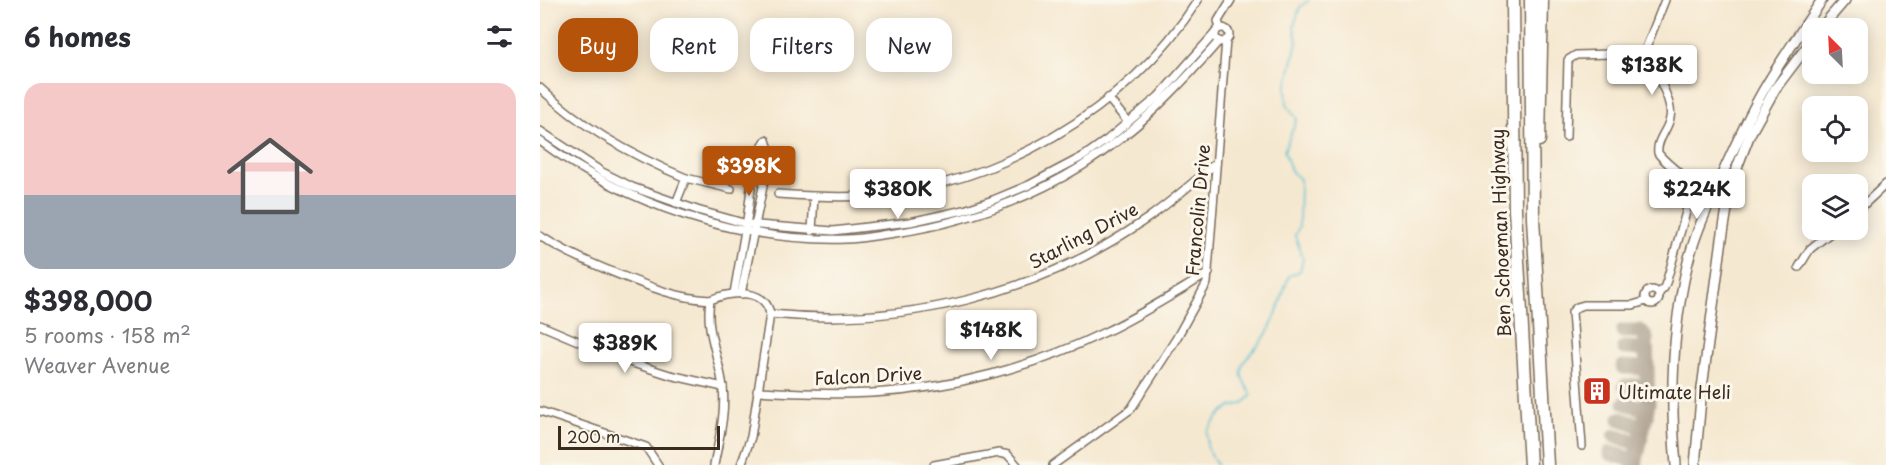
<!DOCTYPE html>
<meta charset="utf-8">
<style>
:root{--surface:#fff;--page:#f2f2f3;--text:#2b2b33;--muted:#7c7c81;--line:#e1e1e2;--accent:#b45309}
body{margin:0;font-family:"Playpen Sans",sans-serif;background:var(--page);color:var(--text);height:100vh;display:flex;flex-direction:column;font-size:22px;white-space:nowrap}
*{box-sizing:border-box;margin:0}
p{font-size:20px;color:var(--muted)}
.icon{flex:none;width:33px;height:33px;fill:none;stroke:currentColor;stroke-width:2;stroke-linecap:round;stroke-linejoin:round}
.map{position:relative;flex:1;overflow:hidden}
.details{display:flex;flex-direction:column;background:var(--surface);width:540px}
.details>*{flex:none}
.top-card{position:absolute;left:18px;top:18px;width:570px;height:54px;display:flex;gap:12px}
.needle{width:39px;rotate:336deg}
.tools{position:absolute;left:1262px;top:18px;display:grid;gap:12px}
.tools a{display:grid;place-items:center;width:66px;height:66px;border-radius:12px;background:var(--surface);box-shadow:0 3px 15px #0003;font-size:30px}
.scale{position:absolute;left:18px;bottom:15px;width:162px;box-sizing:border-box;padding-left:6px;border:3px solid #3b2a1e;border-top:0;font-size:16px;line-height:21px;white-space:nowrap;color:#3b2a1e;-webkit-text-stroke:4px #fbf7ec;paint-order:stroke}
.price{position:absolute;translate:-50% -51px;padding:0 14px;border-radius:6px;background:#fff;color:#222;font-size:20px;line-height:39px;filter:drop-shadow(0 2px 3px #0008)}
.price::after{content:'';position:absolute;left:50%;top:36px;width:18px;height:14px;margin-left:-9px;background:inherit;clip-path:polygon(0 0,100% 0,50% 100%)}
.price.active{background:var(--accent);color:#fff}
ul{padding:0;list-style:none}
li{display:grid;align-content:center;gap:12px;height:318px;padding:0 24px}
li+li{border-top:2px solid var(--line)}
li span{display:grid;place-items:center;height:186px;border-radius:18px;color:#555}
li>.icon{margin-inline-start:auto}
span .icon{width:108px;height:108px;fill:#fffc;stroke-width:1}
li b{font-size:26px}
h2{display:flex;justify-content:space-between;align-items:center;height:72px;padding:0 24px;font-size:26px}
.pill{padding:0 21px;border-radius:18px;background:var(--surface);box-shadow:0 3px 15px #0003;font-size:21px;line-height:54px}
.pill.active{background:var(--accent);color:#fff}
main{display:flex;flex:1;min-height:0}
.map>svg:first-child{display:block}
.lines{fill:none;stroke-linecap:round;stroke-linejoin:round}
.stream{stroke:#55bdd2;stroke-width:1.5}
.taxiway{stroke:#988977;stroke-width:15}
.street-casing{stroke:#7c6c5c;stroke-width:10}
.secondary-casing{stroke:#7c6c5c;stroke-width:12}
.highway-casing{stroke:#7c6c5c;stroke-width:15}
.street{stroke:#fff;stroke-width:7}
.secondary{stroke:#fff;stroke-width:9}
.highway{stroke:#fff;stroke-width:12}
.labels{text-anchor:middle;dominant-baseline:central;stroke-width:6;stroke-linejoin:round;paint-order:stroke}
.street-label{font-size:18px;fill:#3b2a1e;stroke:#fbf7ec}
.poi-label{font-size:18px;fill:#3b2a1e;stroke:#fbf7ec;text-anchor:start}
</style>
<main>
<section class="details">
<h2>6 homes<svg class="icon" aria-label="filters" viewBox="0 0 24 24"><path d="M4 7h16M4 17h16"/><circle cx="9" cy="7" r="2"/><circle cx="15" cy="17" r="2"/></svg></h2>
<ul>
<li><span style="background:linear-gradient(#f6c9c9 60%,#9aa5b1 0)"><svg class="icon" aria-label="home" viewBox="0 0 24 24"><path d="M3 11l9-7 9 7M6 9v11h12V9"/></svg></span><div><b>$398,000</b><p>5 rooms · 158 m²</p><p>Weaver Avenue</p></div></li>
</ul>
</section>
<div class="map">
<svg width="1346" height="465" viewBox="0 0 1346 465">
<rect width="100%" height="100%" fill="#fbf7ec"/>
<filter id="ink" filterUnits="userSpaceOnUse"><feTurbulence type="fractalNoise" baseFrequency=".0167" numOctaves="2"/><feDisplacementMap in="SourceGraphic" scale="12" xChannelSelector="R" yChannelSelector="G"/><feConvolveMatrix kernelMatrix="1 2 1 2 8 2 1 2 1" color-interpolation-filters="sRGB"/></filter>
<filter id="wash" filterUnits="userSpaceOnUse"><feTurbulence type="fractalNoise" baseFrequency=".008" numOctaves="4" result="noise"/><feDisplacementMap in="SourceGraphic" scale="24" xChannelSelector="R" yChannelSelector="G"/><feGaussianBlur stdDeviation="1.35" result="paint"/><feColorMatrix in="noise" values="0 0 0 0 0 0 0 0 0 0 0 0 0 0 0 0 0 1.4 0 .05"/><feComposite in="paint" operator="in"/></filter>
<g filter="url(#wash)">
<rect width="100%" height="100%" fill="#f5e8d0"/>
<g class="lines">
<!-- stream -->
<path class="stream" d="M677 465 667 448V432C673 424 678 414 687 409 700 402 699 409 712 395 706 385 698 376 703 364 707 355 718 347 724 338 737 319 741 297 749 276L760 271 763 259 755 236 759 226 760 179 751 171 744 151 757 119 747 105 746 89 757 42 754 26 760 7 769 0"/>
<!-- taxiway -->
<g class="taxiway">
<polyline points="1083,331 1100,331 1106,338 1108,404 1095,465"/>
<polyline points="1084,348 1101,349 1106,355"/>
<polyline points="1083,367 1101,368 1107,374"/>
<path d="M1085 386C1095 386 1105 384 1108 394"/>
<polyline points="1085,403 1102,408 1106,416"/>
<polyline points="1080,419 1098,425 1102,433"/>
<polyline points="1075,436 1094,442 1098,451"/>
<polyline points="1070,453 1090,459 1094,465"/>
</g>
</g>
</g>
<g filter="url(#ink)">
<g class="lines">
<!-- street casing -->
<g class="street-casing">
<g id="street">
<polyline points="680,28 678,21 691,0"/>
<circle cx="682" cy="35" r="7"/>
<path d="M1105 53C1113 69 1134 101 1130 118 1128 130 1116 140 1118 153 1128 167 1149 175 1151 194L1127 280 1124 288 1119 293"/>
<polyline points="1102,58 1125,0"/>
<path d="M0 88C41 127 93 156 146 178L136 203"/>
<polyline points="568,98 588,122"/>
<polyline points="0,131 62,172 92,187 157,210 207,224 293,231 370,222 424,210 453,200 489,185 544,156 568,139 618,97 675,33"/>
<polyline points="1026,137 1028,60 1036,55 1105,53"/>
<path d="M0 141C87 205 197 242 306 239 322 239 339 235 355 233 421 223 485 201 542 166 596 132 637 89 679 41"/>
<polyline points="146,178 191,189"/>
<path d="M238 194C266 196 295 198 324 196 456 187 586 112 658 0"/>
<polyline points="1317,211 1346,184"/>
<polyline points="272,231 274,196"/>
<path d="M0 236C26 253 52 264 80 275 110 287 137 298 170 300"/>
<polyline points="1259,267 1270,249 1294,230"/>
<circle cx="1112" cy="297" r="7"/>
<path d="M194 293C198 271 202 248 206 225 212 196 209 164 226 140L230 152 201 294"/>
<path d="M230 314C362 327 499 295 608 218 632 201 654 182 676 163"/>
<polyline points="0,325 83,360 130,375 183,387"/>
<path d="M217 391C255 393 293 395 332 393 412 389 493 367 565 332 601 315 635 293 669 273"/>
<polyline points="0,411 106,447 118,465"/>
<polyline points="1042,446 1032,312 1037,307 1044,305 1093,305 1106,301"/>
<path d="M174 465C179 439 186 413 183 387 179 356 165 331 170 300 190 292 225 287 230 314L211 437 201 465"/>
<polyline points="394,465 459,453 468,455 477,465"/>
<polyline points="513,465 591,409 636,339 667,283 686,40"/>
</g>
</g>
<!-- secondary casing -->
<g class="secondary-casing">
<g id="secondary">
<polyline points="1281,28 1305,0"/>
<path d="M1136 465C1130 399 1132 331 1147 266 1154 236 1168 206 1181 177 1194 148 1207 119 1223 91 1241 60 1262 30 1282 0"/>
<polyline points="1155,465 1162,388 1182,239 1188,203 1198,165 1210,134 1235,89 1272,40"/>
</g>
</g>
<!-- highway casing -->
<g class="highway-casing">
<g id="highway">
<polyline points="973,0 975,210 990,465"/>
<polyline points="991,0 993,218 1007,465"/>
<polyline points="999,140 1002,0"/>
</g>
</g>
<!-- street -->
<use href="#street" class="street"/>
<!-- secondary -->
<use href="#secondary" class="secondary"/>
<!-- highway -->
<use href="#highway" class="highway"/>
</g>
</g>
<!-- icons -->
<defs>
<g id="building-square" transform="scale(1.5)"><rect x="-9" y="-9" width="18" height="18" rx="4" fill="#c8321e" stroke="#fbf7ec"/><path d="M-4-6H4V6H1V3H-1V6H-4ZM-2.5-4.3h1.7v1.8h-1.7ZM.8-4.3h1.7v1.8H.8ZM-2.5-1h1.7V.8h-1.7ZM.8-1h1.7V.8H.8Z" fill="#fff"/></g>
</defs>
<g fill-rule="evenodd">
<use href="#building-square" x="1057" y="391"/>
</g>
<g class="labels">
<!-- street labels -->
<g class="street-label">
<text transform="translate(657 210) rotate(-85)">Francolin Drive</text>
<text transform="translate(960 233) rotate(-92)">Ben Schoeman Highway</text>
<text transform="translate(543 235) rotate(-28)">Starling Drive</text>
<text transform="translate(328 375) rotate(-3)">Falcon Drive</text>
</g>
<!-- poi labels -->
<g class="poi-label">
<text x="1078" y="391">Ultimate Heli</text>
</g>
</g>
</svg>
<div class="tools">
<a><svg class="needle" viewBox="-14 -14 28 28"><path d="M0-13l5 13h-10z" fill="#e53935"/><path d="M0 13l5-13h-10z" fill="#7c7c81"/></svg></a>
<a><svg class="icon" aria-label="locate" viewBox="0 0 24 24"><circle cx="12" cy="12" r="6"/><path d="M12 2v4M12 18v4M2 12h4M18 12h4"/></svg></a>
<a><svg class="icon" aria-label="layers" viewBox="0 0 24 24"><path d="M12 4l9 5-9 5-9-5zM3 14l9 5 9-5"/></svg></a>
</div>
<div class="scale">200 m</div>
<b class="price" style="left:1112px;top:96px">$138K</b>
<b class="price active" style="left:209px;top:197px">$398K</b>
<b class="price" style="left:358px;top:220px">$380K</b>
<b class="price" style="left:1157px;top:220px">$224K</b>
<b class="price" style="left:451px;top:361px">$148K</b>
<b class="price" style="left:85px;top:374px">$389K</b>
<div class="top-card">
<a class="pill active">Buy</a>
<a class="pill">Rent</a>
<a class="pill">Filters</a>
<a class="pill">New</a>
</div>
</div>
</main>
